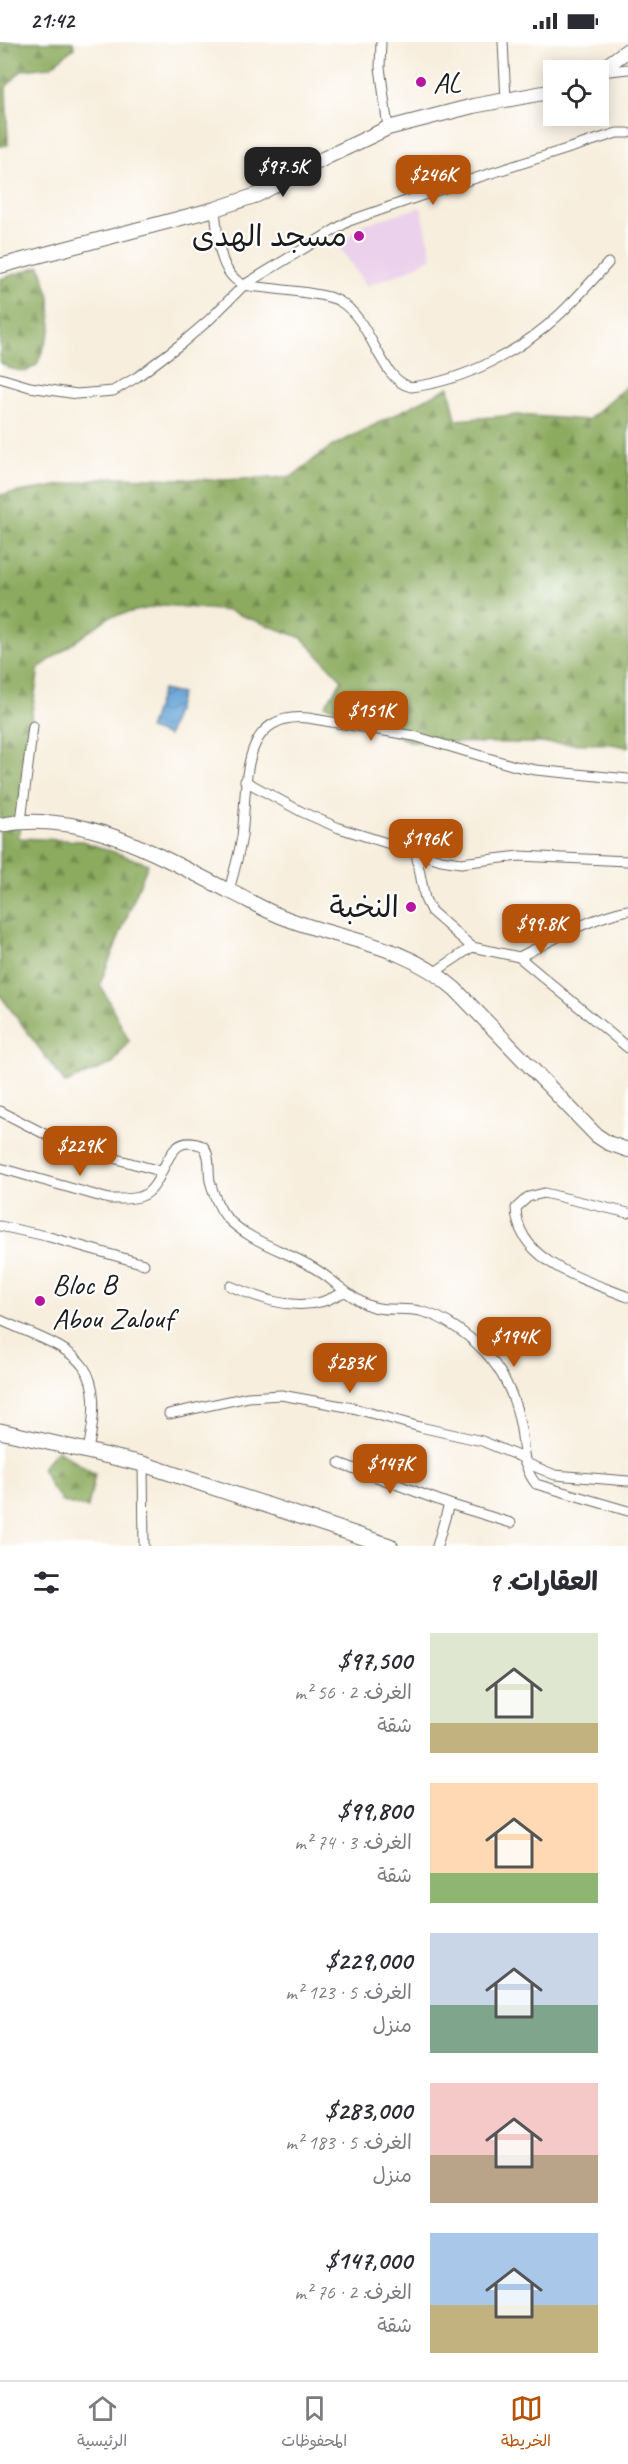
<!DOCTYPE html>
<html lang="ar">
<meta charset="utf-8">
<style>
:root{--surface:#fff;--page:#f7f7f7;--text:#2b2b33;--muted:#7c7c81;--line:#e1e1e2;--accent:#b45309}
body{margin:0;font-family:Caveat,"Playpen Sans Arabic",sans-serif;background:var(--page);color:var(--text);direction:rtl;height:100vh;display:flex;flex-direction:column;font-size:22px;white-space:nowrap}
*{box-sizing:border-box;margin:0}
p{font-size:20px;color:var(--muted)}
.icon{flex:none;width:33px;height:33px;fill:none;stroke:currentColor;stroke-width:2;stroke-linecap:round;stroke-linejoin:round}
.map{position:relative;height:1504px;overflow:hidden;direction:ltr}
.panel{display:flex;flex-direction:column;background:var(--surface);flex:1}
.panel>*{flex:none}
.fabs{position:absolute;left:543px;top:18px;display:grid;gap:12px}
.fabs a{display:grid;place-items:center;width:66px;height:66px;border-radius:0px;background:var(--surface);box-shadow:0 3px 15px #0003;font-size:30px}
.price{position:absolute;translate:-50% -51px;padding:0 14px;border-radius:12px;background:var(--accent);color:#fff;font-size:20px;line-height:39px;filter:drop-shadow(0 2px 3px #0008)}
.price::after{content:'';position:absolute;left:50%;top:36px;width:18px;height:14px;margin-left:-9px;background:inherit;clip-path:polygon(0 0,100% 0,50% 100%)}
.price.selected{background:#222;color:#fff}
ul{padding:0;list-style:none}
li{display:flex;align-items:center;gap:18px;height:150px;padding:0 30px}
li span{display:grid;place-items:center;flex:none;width:168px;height:120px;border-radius:0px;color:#555}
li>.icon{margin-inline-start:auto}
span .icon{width:72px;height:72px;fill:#fffc;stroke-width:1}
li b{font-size:26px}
h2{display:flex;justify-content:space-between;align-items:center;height:72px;padding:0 30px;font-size:26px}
.status{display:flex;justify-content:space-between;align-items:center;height:42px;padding:0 30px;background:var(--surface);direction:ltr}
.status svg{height:16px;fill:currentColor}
.tabs{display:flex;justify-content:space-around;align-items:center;height:84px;border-top:2px solid var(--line);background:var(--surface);font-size:16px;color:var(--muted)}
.tabs a{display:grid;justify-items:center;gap:3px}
.tabs .selected{color:var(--accent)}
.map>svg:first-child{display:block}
.built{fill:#ebd1eb}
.forest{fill:url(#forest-firs);stroke:#54643d;stroke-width:1.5}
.water{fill:url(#water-waves);stroke:#42607a;stroke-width:1.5}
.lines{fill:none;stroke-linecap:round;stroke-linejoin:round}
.street-casing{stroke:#696660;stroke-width:11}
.secondary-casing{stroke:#696660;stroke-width:16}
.primary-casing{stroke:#696660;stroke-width:17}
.street{stroke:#fff;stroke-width:9}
.secondary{stroke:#fff;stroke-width:14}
.primary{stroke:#fff;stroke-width:15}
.poi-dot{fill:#b5179e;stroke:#fff;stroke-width:2}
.labels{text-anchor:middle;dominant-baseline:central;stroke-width:4.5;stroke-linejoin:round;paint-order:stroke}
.poi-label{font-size:30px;fill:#1c1c1c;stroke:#fff;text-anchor:start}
</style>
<div class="status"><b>21:42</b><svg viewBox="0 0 49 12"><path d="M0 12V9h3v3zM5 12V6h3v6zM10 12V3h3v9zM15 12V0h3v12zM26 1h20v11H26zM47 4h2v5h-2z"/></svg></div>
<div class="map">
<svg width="628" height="1504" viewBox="0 0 628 1504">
<defs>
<pattern id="forest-firs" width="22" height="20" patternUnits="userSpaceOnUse" patternTransform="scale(1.5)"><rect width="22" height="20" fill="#8cab5e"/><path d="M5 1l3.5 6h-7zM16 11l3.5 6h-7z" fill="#728a4d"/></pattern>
<pattern id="water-waves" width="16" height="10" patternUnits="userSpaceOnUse" patternTransform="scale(1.5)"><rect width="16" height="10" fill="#67a4d8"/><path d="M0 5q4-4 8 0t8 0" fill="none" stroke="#5485ae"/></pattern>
</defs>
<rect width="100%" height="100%" fill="#fff"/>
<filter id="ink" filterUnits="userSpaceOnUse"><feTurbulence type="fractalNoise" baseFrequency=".0167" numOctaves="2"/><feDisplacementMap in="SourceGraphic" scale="12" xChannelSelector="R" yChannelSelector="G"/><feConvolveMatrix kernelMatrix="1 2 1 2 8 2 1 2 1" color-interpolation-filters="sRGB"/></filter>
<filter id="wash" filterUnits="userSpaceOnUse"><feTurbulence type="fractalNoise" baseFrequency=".008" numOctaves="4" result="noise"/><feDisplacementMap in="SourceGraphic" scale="24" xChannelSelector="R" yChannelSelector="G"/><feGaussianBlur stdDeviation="1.35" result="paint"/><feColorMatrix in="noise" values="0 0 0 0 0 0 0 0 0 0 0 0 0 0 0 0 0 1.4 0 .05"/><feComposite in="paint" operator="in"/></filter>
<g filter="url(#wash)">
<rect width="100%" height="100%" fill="#f7eedd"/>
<!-- built -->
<polygon class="built" points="421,165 432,215 407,229 366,244 339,204 361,183"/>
<!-- forest -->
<g class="forest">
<polygon points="0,0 73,0 74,6 50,25 22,28 6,45 8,103 0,104"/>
<polygon points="40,224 50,255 51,286 37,323 25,330 8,326 0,320 0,237"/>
<polygon points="628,343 628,705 611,702 411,700 325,663 342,638 302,596 229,569 163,563 109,575 39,626 22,733 19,796 82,799 148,822 100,942 129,999 112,1022 65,1041 0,953 0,453 114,435 221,438 291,435 329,406 449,345 456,378 517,373 588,378"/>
<polygon points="57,1408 95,1432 88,1466 63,1460 51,1445 42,1426"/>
</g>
<!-- water -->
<polygon class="water" points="162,648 181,652 168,694 149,687"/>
</g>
<g filter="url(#ink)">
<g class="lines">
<!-- street casing -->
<g class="street-casing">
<g id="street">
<polyline points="381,0 380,25 388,86"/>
<polyline points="503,0 506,58"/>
<polyline points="601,30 628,27"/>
<path d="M215 167C218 193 217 231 244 243 265 247 325 250 339 259 373 278 379 338 411 345 464 339 521 309 560 272 577 256 592 239 608 221"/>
<polyline points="0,336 30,345 77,352 113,349 137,335 182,301 210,277 244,243 349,179 429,151 617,91 628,91"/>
<polyline points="245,739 302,770 339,786 441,818 461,821 519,814 628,819"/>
<polyline points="21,779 33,684"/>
<polyline points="416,811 425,857 431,869 472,905"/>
<path d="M229 848C234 830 239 813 242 794 248 747 237 669 308 676L414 694 515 724 536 728 628 737"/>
<path d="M519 915C555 897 589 876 628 868"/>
<polyline points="435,930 472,905 519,915 628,1006"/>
<polyline points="0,1069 66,1103 160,1129"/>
<path d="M0 1126 109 1157C119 1157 132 1158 142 1154 168 1144 162 1087 203 1104 211 1113 208 1128 210 1139 213 1151 219 1167 227 1176 250 1200 286 1209 314 1226 333 1237 349 1256 370 1264 386 1270 404 1265 420 1269 443 1274 469 1293 485 1310 504 1331 515 1355 520 1382 525 1405 521 1424 536 1442L628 1469"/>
<path d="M628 1171 544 1151 528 1155 516 1166C517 1220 586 1238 628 1255"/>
<polyline points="0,1184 46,1194 144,1222"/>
<path d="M230 1244C259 1256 289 1268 321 1260 329 1258 338 1252 346 1250"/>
<path d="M0 1278C75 1311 108 1314 88 1408"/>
<polyline points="169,1372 248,1355 281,1353 353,1366 420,1385 482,1399 523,1416"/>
<polyline points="524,1420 555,1433 628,1439"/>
<polyline points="339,1421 449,1462"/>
<polyline points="143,1422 144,1504"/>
<polyline points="437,1504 449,1462 511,1481"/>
</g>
</g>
<!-- secondary casing -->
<g class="secondary-casing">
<g id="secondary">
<polyline points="598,30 628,8"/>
<polyline points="0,224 215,167 257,153 325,116 388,86 473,64 554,49"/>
<path d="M0 783C83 767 155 812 227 848 245 856 262 867 280 874 343 900 400 899 455 947L596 1093 608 1101 628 1108"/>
</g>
</g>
<!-- primary casing -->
<g class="primary-casing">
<polyline id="primary" points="0,1389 143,1422 390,1504"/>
</g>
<!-- street -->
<use href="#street" class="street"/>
<!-- secondary -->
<use href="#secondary" class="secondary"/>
<!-- primary -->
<use href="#primary" class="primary"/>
</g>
</g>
<!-- markers -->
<g class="poi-dot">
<circle cx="421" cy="40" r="6"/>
<circle cx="359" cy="194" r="6"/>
<circle cx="411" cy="865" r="6"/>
<circle cx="40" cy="1259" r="6"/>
</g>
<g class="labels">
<!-- poi labels -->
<g class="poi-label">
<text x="433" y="40">AL</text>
<text x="347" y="194" text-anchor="end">مسجد الهدى</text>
<text x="399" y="865" text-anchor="end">النخبة</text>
<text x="52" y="1242">Bloc B<tspan x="52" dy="34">Abou Zalouf</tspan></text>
</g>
</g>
</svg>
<div class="fabs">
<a><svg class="icon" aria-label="locate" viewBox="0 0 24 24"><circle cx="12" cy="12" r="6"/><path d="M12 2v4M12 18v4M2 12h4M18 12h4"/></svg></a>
</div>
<b class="price selected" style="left:283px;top:156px">$97.5K</b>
<b class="price" style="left:433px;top:164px">$246K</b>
<b class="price" style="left:371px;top:700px">$151K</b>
<b class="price" style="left:426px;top:828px">$196K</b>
<b class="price" style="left:541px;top:913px">$99.8K</b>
<b class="price" style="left:80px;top:1135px">$229K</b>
<b class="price" style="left:514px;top:1326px">$194K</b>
<b class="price" style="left:350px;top:1352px">$283K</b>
<b class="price" style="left:390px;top:1453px">$147K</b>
</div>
<section class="panel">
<h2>العقارات: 9<svg class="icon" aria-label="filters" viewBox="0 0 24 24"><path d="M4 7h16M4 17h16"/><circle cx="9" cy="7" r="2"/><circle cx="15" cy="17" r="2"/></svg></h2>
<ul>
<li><span style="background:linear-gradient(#dfe7d0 75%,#c2b280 0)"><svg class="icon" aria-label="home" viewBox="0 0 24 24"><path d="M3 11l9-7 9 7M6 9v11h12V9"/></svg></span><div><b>$97,500</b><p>الغرف: 2 · 56 m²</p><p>شقة</p></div></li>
<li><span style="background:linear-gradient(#ffd9b3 75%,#8fb573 0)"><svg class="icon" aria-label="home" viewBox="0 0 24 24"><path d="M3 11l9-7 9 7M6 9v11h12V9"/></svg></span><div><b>$99,800</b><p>الغرف: 3 · 74 m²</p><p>شقة</p></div></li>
<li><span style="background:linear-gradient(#c9d6e8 60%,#7fa58c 0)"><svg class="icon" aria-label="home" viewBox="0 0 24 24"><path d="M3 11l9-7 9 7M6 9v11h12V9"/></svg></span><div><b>$229,000</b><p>الغرف: 5 · 123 m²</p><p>منزل</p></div></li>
<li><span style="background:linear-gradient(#f6c9c9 60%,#b9a48a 0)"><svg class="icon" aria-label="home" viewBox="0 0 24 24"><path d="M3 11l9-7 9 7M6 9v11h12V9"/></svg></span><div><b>$283,000</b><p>الغرف: 5 · 183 m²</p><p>منزل</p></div></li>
<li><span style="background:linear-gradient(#a9c7e8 60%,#c2b280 0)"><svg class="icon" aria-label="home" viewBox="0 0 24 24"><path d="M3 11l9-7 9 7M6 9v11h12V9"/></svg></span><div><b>$147,000</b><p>الغرف: 2 · 76 m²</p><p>شقة</p></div></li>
</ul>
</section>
<nav class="tabs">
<a class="selected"><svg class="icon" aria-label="map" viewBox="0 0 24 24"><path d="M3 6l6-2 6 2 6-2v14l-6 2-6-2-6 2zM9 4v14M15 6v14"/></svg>الخريطة</a>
<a><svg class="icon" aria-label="saved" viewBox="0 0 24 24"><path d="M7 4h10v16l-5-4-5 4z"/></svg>المحفوظات</a>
<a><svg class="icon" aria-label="home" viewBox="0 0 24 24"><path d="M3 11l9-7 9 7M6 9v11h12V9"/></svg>الرئيسية</a>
</nav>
